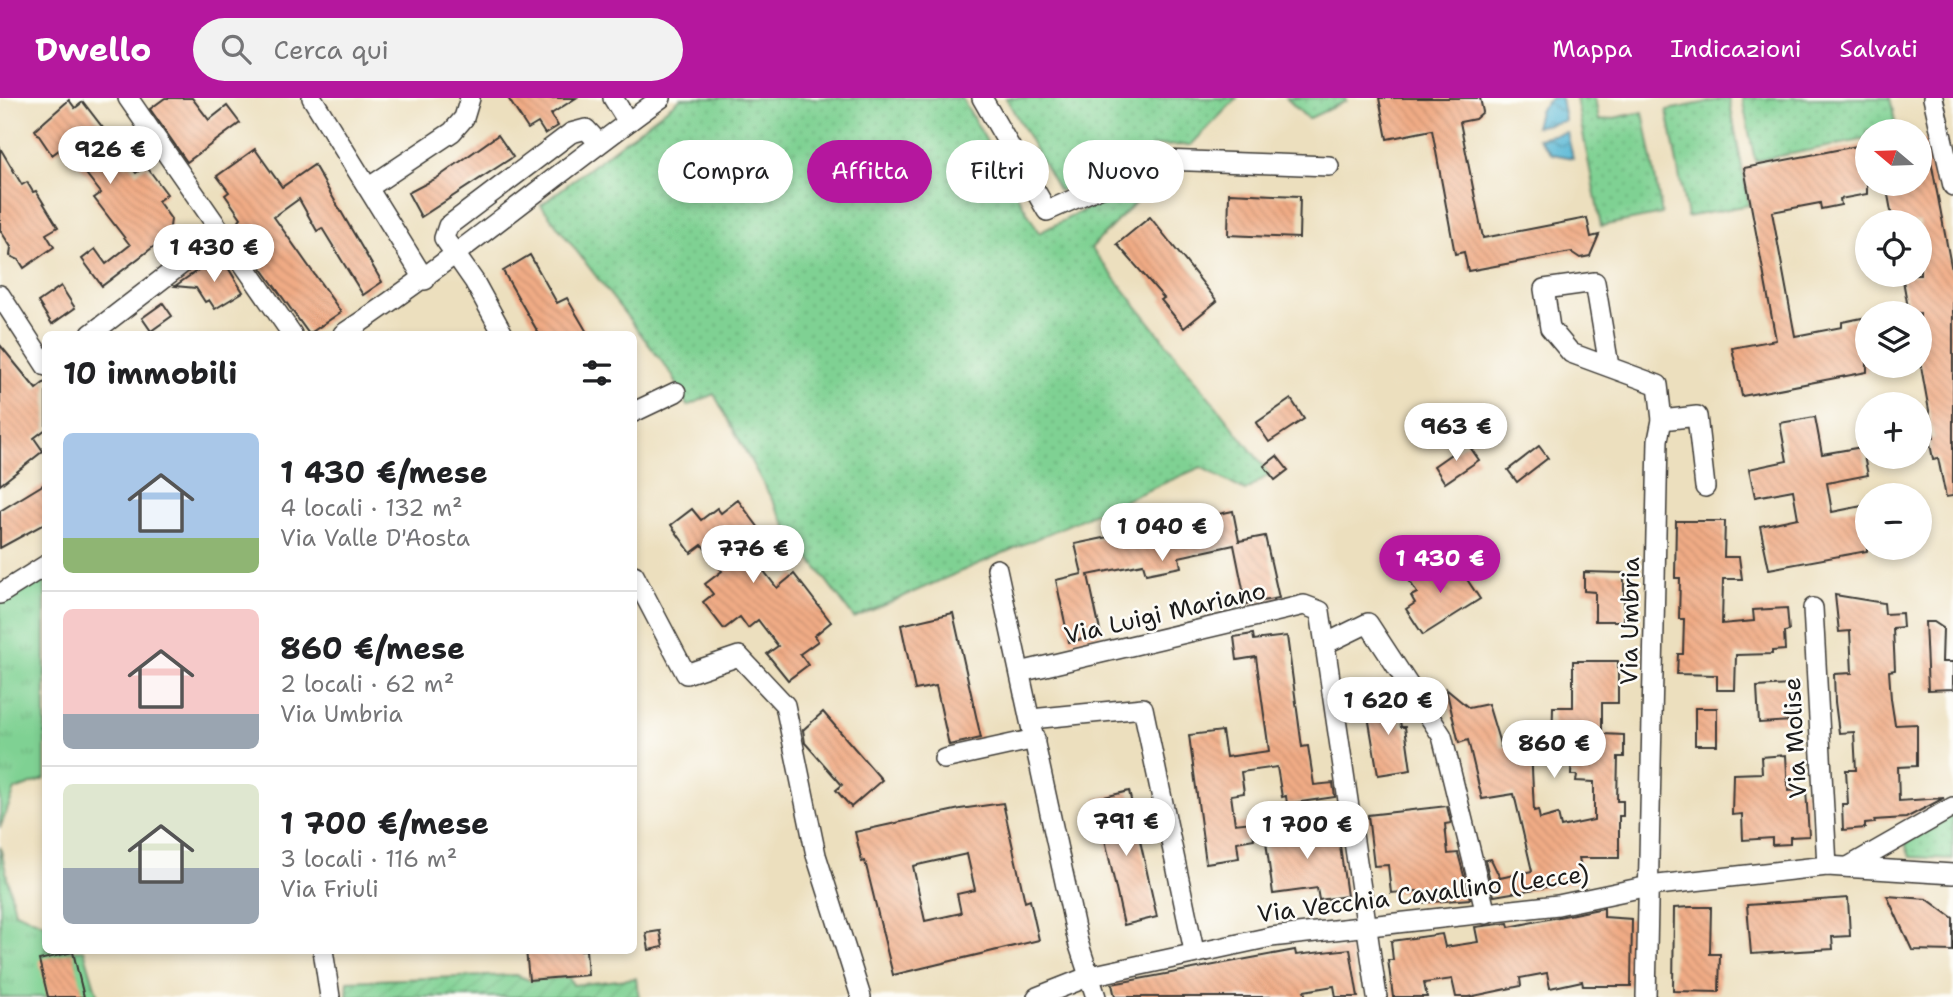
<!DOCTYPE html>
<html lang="it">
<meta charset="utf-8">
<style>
:root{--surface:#fff;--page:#f2f2f2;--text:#202124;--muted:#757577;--line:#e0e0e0;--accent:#b5179e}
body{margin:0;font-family:"Shantell Sans",sans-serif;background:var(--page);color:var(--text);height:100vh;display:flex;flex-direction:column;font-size:26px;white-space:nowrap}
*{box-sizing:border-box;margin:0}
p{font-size:23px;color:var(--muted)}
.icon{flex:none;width:38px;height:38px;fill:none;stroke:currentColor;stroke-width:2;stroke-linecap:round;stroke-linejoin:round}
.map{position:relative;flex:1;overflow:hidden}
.drawer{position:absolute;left:42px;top:233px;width:595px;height:623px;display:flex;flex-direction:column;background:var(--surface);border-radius:10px;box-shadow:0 4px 10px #0003}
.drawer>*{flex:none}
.banner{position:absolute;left:658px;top:42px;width:665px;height:63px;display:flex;gap:14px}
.needle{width:46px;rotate:289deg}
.fabs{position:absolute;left:1855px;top:21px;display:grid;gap:14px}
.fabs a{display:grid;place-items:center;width:77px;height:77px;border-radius:50%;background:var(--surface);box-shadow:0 4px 10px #0003;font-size:35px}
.price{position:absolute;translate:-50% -60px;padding:0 16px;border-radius:24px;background:#fff;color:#222;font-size:23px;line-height:46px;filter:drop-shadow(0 2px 4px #0008)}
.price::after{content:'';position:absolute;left:50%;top:42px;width:21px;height:16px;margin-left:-10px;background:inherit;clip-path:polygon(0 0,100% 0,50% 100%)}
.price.active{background:var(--accent);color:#fff}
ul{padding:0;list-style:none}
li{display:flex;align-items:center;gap:21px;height:175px;padding:0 21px}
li+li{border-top:2px solid var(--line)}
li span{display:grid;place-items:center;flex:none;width:196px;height:140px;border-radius:10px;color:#555}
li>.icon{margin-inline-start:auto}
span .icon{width:84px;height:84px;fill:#fffc;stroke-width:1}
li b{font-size:30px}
h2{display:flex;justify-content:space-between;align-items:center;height:84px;padding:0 21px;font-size:30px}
.chip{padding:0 24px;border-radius:32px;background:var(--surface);box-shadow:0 4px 10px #0003;font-size:24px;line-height:63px}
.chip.active{background:var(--accent);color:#fff}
header{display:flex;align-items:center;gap:42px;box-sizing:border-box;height:98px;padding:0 35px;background:var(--accent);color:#fff}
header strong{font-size:33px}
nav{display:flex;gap:38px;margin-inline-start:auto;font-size:24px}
.search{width:490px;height:63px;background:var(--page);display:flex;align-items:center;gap:18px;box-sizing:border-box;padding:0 24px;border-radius:38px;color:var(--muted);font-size:26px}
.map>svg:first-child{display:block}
.grass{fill:url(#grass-dots);stroke:#4e7658;stroke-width:2}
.park{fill:url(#park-tufts);stroke:#4e7658;stroke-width:2}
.garden{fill:url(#garden-furrows);stroke:#4e7658;stroke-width:2}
.water{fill:url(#water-waves);stroke:#3a6a78;stroke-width:2}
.building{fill:url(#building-back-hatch);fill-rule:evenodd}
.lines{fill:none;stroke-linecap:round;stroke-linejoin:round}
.minor-casing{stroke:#3b3934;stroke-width:22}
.minor{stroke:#fff;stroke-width:19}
.labels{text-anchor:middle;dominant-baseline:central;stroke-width:5;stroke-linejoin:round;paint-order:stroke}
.street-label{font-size:24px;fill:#1c1c1c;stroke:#fdfcf7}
</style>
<header>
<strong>Dwello</strong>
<div class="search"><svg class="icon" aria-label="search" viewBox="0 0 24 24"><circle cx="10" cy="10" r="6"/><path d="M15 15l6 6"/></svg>Cerca qui</div>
<nav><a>Mappa</a><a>Indicazioni</a><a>Salvati</a></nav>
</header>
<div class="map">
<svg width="1953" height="899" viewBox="0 0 1953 899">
<defs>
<pattern id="grass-dots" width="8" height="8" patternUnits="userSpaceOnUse" patternTransform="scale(1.75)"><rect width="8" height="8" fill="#7fd193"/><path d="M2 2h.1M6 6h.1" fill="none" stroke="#6db37e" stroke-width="1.8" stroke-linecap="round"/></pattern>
<pattern id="park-tufts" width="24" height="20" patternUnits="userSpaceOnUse" patternTransform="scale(1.75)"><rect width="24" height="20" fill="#7fd193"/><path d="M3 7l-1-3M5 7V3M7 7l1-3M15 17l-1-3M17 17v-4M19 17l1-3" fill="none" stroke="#6db37e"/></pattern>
<pattern id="garden-furrows" width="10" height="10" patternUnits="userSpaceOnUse" patternTransform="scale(1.75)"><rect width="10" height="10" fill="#7fd193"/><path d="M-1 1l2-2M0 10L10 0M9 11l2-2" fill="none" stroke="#6db37e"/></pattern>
<pattern id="water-waves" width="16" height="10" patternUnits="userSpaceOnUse" patternTransform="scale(1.75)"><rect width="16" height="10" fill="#57b7d5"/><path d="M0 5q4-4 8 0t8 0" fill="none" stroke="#4794ac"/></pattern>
<pattern id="building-back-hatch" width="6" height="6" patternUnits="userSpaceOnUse" patternTransform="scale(1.75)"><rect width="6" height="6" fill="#f0ab85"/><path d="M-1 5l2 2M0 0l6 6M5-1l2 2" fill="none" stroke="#cd9372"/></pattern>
</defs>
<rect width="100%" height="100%" fill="#fdfcf7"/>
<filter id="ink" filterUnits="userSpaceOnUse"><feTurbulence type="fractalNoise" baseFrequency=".0143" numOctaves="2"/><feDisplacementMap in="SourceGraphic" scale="14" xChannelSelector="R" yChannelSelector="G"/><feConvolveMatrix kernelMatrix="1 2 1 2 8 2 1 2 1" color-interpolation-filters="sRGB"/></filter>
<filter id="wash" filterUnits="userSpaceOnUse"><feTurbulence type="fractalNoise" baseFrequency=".00686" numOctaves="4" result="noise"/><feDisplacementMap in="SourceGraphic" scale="28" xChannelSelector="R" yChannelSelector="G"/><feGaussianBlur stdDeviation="1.57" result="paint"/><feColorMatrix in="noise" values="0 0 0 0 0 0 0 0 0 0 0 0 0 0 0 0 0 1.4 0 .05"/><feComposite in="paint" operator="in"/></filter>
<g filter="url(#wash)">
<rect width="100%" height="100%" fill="#ecdfbe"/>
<!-- grass -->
<g class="grass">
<polygon points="681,0 962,0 1039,135 1151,78 1158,81 1091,150 1270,376 1245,393 1201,369 854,520 788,431 714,296 687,308 673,278 541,107"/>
<polygon points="1006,0 1237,0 1191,47 1155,48 1059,93"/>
<polygon points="1286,0 1345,0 1346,3 1308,21"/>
<polygon points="1576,0 1595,0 1599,23 1643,14 1662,116 1601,128"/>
<polygon points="1729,0 1749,107 1687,119 1667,12"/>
<polygon points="1742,0 1890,0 1897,33 1867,33 1867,41 1755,63"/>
<polygon points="1953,717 1953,761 1910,759 1905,745"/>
</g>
<!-- park -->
<g class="park">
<polygon points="45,473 45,681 15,692 0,730 0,503"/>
<polygon points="0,748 15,814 45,826 46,852 84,852 98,899 0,899"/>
</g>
<!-- garden -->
<polygon class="garden" points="516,877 529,882 569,879 573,887 636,880 639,899 347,899 348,883"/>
<!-- water -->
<g class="water">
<polygon points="1551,0 1561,0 1565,23 1535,29 1539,13"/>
<polygon points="1567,34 1573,60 1552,56 1538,40"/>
</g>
<g id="blocks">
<!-- building -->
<g class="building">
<polygon points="165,0 192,0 209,22 227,8 240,25 187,64 150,11"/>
<polygon points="508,0 576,0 551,16 558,28 545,36 538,25 528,31"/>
<polygon points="1379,0 1480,0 1483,14 1475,21 1460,24 1483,140 1587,120 1591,139 1599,137 1590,158 1580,160 1571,154 1468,173 1464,154 1455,156 1432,32 1387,41"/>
<polygon points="69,2 75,10 83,4 113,43 109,46 126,69 129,66 136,75 146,68 167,96 158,103 171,121 169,137 102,188 82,161 95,151 106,166 130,147 94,100 101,95 80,68 63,49 52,57 35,32"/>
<polygon points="498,37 513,59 421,119 408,95 437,80"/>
<polygon points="1927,42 1953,178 1953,398 1946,399 1938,360 1933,361 1929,341 1934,340 1920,263 1920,215 1909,215 1902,177 1920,177 1920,124 1893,124 1886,86 1920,86 1920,43"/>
<polygon points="1867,46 1867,96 1840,101 1841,107 1821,111 1820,105 1772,114 1795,238 1842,229 1842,224 1862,220 1863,225 1867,224 1867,274 1742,298 1732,250 1776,242 1744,70"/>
<polygon points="0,50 22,87 27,84 33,94 36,93 58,129 46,136 54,149 24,170 19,162 10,158 11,149 0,132"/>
<polygon points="255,51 282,89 314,67 382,184 363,197 322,130 317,133 299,101 274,119 341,214 309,236 249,153 257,147 239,122 241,120 225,97 229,94 217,78"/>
<polygon points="1229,95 1300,98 1299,140 1228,137"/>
<polygon points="1150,119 1217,203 1184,230 1161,202 1164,200 1117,146"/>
<polygon points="530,157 557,205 567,200 588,236 539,236 503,173"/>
<polygon points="214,161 221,172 227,168 243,194 215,211 209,202 205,204 196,190 175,188"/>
<polygon points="61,188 75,210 52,226 38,204"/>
<polygon points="163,205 172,218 151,233 142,220"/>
<polygon points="0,247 36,291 46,283 46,331 34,340 43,353 0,387"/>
<polygon points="1291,301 1304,321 1269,344 1256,325"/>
<polygon points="1815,319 1822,356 1862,349 1868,377 1827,385 1832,414 1867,407 1867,453 1769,471 1760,428 1798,420 1793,392 1755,399 1749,371 1787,363 1780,325"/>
<polygon points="1467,345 1479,362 1445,385 1434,368"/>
<polygon points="1539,348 1548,360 1517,384 1508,372"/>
<polygon points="1277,358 1288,372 1275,382 1264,368"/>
<polygon points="46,385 46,425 0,450 0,413"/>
<polygon points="738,402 774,450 757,464 777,490 794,476 831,524 814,538 818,543 800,556 808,567 788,582 767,556 778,548 758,522 748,530 740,519 724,531 703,504 713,496 705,486 722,473 702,447 691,455 671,427 692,411 701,422 717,410 721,415"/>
<polygon points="1233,413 1239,443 1265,438 1279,500 1246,506 1234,447 1179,459 1181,469 1146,476 1143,466 1088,477 1101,537 1069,544 1056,482 1082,476 1075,446"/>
<polygon points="1676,423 1725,423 1724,459 1739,459 1742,481 1723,481 1722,526 1754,523 1753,512 1787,510 1789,533 1784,534 1785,552 1772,553 1772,556 1736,557 1735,592 1717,592 1717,577 1677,576 1678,556 1683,556 1684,521 1679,521 1680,480 1675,480"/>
<polygon points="1450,456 1480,501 1423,537 1406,511 1415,505 1411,498 1417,495 1409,482"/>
<polygon points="1584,474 1624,475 1624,523 1595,523 1595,494 1584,493"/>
<polygon points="1835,497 1884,505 1885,516 1902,515 1903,529 1893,530 1895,572 1889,573 1891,601 1895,627 1917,626 1917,668 1898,669 1899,703 1944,700 1906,720 1874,722 1875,725 1865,726 1865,730 1843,732 1842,706 1848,706 1846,672 1856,672 1854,634 1839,635 1835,604 1834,576 1852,575 1850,533 1839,534"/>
<polygon points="953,515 981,640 949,647 936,588 915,592 901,527"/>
<polygon points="1925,524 1934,524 1943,530 1942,564 1953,564 1953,591 1928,592"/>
<polygon points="1253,536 1254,542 1287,538 1302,649 1308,648 1314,687 1333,685 1335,699 1287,706 1286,698 1282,699 1277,669 1241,674 1244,695 1231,697 1235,726 1252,724 1254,741 1237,744 1239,760 1206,765 1189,637 1222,633 1226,659 1269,653 1256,559 1237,562 1234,539"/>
<polygon points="1573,563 1618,563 1618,605 1602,605 1602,636 1624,637 1624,659 1618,659 1617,703 1623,703 1623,718 1619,718 1619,760 1579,760 1584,783 1494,798 1485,762 1491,761 1500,780 1532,773 1514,696 1482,701 1468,642 1459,645 1446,591 1469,610 1488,606 1501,649 1531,650 1534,713 1538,712 1540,721 1558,716 1561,729 1594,722 1594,684 1576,683 1577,677 1571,677 1572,651 1552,650 1553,609 1573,609"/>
<polygon points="1789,587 1792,623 1759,625 1757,589"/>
<polygon points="1388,597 1390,612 1398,611 1401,629 1405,629 1411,672 1378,677 1365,600"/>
<rect x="1695" y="610" width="22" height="37"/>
<polygon points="823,614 882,682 851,709 836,692 842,687 805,645 803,632"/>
<polygon points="1786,657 1788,693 1806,692 1809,738 1790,739 1790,746 1772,747 1772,740 1743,742 1742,716 1732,717 1733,676 1762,675 1761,659"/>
<polygon points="1129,693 1157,819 1124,827 1096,701"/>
<path d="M1003 705 1025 804 1030 802 1039 842 893 877 865 763 862 764 855 734 960 711ZM967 756 975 792 957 796 961 815 925 823 913 768Z"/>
<polygon points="1447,708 1451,725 1445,726 1448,756 1458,755 1470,801 1419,805 1417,793 1391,795 1388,767 1374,768 1368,717"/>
<polygon points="1337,726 1347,798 1319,802 1317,790 1273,796 1265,736"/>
<polygon points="1887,798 1927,801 1953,820 1953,853 1912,852"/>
<polygon points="1848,800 1850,838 1832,839 1833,851 1751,856 1747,807"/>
<polygon points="1690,809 1711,809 1710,856 1720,856 1719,894 1673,893 1674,810"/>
<polygon points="1604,810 1604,819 1632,821 1631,888 1583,888 1582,883 1550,890 1547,875 1520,880 1521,888 1469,899 1456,899 1452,881 1424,885 1427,899 1393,899 1388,862 1393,862 1391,843 1442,836 1445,849 1478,844 1475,829 1508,825 1509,829"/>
<polygon points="660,833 663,849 649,852 646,835"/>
<polygon points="1350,851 1358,899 1336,899 1334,888 1304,893 1306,899 1115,899 1112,886 1295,852 1296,857"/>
<polygon points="526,852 586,852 588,877 529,882"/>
<polygon points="73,854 84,899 48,899 39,862"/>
</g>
</g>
</g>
<g filter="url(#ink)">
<use href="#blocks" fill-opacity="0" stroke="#3b3934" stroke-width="2"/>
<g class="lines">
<!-- minor casing -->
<g class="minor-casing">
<g id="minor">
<polyline points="128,0 292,236"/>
<polyline points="312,0 425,182"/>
<polyline points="613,0 628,24"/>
<polyline points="982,0 1047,113 1163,62 1329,68"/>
<polyline points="1933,0 1953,88"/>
<polyline points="368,90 452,34 464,20 470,0"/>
<polyline points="0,197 46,268"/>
<polyline points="91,236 222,135"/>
<path d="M343 236C454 162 553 78 661 0"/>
<polyline points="503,236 474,183 444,140 448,128 571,35 586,31 599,45"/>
<polyline points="1609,268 1595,184 1544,191 1550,230 1571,255 1658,287 1662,322 1658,342 1646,899"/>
<polyline points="634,314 676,294"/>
<polyline points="1662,322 1697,318 1705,389"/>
<polyline points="997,471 1078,844 1096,899"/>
<polyline points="634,477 686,576 739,558 785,607 816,757 861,899"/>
<polyline points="0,496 46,467"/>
<polyline points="1813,510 1827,768"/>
<polyline points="1325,546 1368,525 1442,638 1486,816"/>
<polyline points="1020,574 1304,507 1320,513 1377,899"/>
<polyline points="1031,621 1143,610 1194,853"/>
<polyline points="944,661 1035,641"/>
<polyline points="1848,769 1953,709"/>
<polyline points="323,852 330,899"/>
<polyline points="1037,899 1090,878 1271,839 1558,807 1649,788 1827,768 1953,776"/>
</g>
</g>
<!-- minor -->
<use href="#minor" class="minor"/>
</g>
</g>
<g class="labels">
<!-- street labels -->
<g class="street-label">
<text transform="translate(1165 515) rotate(-13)">Via Luigi Mariano</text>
<text transform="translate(1630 523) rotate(-89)">Via Umbria</text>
<text transform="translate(1795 640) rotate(-93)">Via Molise</text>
<text transform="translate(1423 796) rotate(-7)">Via Vecchia Cavallino (Lecce)</text>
</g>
</g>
</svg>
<div class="fabs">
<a><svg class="needle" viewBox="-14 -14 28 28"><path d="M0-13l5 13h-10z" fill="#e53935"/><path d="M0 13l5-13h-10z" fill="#757577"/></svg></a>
<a><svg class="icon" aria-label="locate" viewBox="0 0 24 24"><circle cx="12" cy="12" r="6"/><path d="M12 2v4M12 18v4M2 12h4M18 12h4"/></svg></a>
<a><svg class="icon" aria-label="layers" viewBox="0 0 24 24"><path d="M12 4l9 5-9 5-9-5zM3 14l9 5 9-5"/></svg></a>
<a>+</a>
<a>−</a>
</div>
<b class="price" style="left:110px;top:88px">926 €</b>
<b class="price" style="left:214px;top:186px">1 430 €</b>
<b class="price" style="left:1456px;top:365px">963 €</b>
<b class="price" style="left:1162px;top:465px">1 040 €</b>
<b class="price" style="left:753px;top:487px">776 €</b>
<b class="price active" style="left:1440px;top:497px">1 430 €</b>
<b class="price" style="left:1388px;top:639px">1 620 €</b>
<b class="price" style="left:1554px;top:682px">860 €</b>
<b class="price" style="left:1126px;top:760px">791 €</b>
<b class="price" style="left:1307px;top:763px">1 700 €</b>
<div class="banner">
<a class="chip">Compra</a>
<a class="chip active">Affitta</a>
<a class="chip">Filtri</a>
<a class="chip">Nuovo</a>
</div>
<section class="drawer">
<h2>10 immobili<svg class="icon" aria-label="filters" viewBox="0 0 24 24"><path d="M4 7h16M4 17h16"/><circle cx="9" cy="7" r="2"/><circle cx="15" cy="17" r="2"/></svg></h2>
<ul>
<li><span style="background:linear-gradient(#a9c7e8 75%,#8fb573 0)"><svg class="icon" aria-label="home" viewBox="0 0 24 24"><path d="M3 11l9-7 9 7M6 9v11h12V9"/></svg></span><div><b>1 430 €/mese</b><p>4 locali · 132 m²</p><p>Via Valle D'Aosta</p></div></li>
<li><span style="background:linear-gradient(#f6c9c9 75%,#9aa5b1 0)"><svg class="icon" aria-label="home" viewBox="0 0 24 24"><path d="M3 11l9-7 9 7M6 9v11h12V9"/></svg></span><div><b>860 €/mese</b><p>2 locali · 62 m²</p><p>Via Umbria</p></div></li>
<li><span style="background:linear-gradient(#dfe7d0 60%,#9aa5b1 0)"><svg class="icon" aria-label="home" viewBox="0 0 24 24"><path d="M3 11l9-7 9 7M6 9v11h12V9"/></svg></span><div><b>1 700 €/mese</b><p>3 locali · 116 m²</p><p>Via Friuli</p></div></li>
</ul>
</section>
</div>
